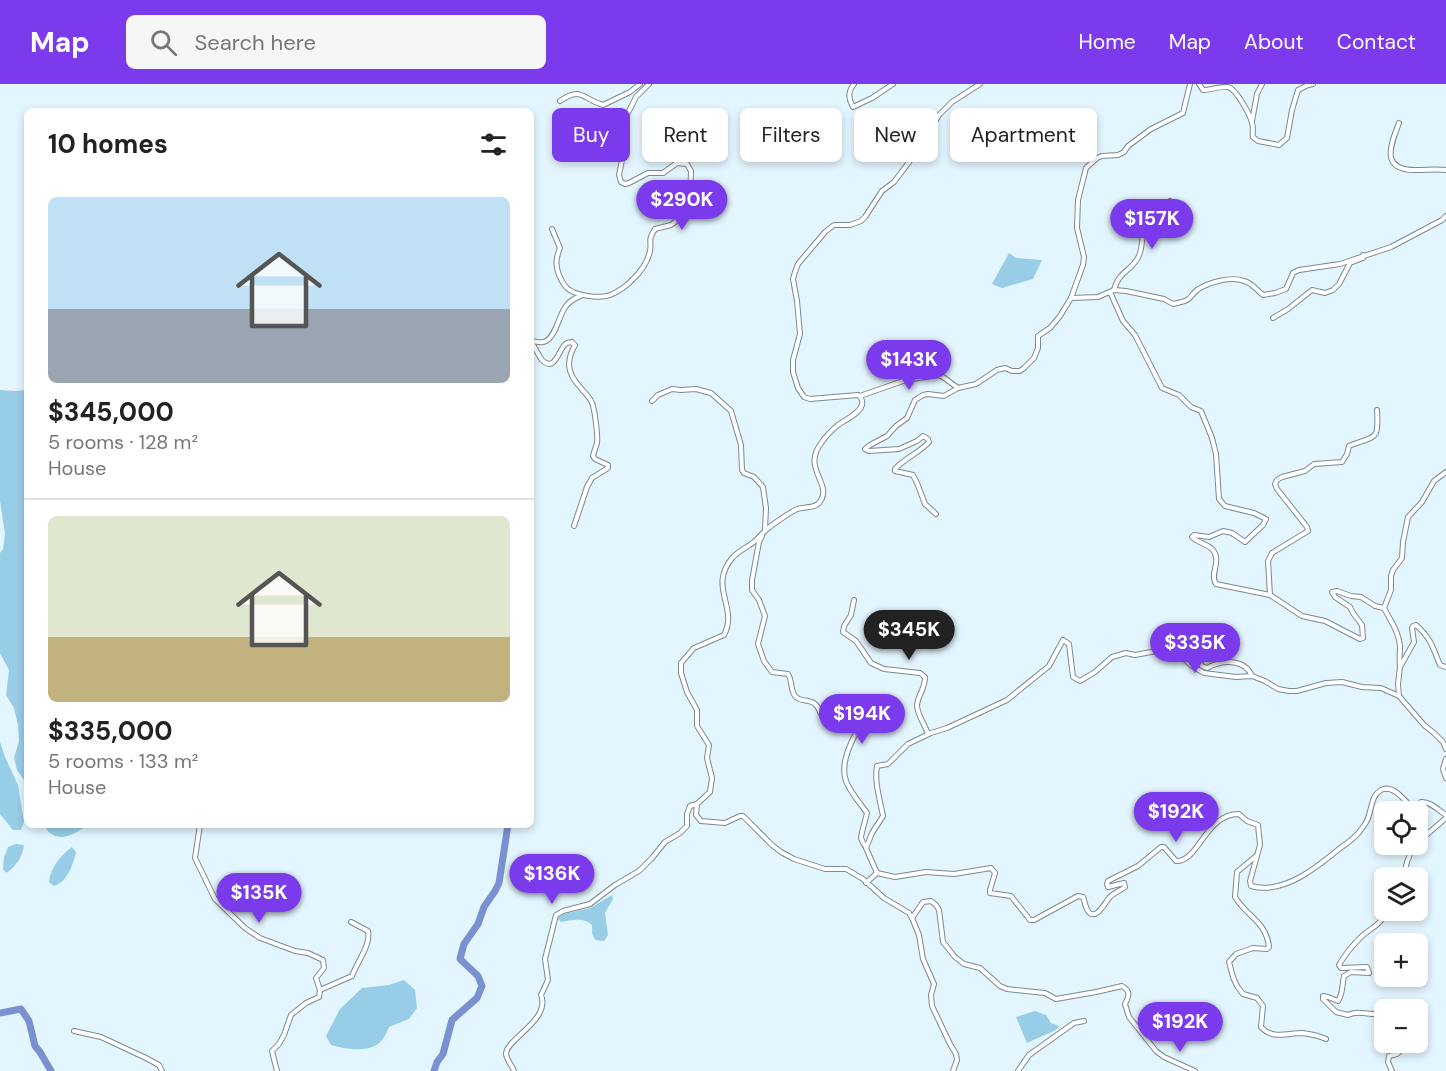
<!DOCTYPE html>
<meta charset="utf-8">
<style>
:root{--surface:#fff;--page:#f6f6f6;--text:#222;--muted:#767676;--line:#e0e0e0;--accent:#7c3aed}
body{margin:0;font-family:"DM Sans",sans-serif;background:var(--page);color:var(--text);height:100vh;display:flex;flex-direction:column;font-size:22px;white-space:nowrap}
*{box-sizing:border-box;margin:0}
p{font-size:20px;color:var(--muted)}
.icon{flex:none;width:33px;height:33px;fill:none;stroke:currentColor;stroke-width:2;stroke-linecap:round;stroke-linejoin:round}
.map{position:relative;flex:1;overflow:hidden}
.panel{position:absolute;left:24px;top:24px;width:510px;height:720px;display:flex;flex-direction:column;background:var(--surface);border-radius:9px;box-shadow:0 3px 9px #0003}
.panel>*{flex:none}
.guide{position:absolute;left:552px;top:24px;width:570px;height:54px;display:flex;gap:12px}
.tools{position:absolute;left:1374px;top:717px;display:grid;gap:12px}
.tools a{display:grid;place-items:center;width:54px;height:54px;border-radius:9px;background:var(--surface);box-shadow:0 3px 9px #0003;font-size:30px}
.price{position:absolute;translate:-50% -51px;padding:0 14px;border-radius:21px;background:var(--accent);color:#fff;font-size:20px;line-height:39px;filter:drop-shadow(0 2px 3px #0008)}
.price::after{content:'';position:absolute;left:50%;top:36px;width:18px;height:14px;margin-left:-9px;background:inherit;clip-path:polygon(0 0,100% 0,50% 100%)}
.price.active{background:#222;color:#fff}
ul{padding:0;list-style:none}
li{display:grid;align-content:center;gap:12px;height:318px;padding:0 24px}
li+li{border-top:2px solid var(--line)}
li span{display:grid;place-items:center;height:186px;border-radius:9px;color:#555}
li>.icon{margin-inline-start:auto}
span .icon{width:108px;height:108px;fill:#fffc;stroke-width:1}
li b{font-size:26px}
h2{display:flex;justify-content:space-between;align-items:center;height:72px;padding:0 24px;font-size:26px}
.tag{padding:0 21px;border-radius:9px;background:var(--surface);box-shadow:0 3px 9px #0003;font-size:21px;line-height:54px}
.tag.active{background:var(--accent);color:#fff}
header{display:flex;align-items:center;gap:36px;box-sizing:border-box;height:84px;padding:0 30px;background:var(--accent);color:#fff}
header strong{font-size:28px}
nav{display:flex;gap:33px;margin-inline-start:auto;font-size:21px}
.search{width:420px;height:54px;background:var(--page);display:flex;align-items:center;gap:15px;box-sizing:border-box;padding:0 21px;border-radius:9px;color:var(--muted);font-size:22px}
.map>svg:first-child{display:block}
.green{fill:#97cde7}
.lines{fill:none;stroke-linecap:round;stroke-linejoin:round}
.river{stroke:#7b90d0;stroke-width:7}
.minor-casing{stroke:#7a8a92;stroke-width:6}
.minor{stroke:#fff;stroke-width:4}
</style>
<header>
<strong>Map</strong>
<div class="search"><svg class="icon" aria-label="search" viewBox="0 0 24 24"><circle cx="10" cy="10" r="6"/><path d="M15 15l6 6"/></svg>Search here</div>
<nav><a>Home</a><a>Map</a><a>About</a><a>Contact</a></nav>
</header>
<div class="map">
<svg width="1446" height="987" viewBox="0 0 1446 987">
<rect width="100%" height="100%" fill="#e3f5fe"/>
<!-- green -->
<g class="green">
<polygon points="1009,169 1016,174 1042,176 1033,195 1002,204 992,200"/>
<polygon points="0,306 15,307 27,306 27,700 17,686 14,674 19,657 18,641 14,624 6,611 9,586 0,569 0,469 3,465 5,450 0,417"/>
<polygon points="0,658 5,673 18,701 24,738 21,746 13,746 0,730"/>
<path d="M44 741H87C78 748 62 759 50 749 47 747 46 744 44 741Z"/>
<path d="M16 760 24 761C23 772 15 784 6 789L3 785 4 773 8 763Z"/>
<path d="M72 763 76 768C73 781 67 798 54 802L49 798C50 784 61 771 72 763Z"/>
<path d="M612 811 613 815 605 829 608 851 604 857 595 856 592 849V841C584 833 571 836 561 838L558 835 560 831 590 824Z"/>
<path d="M404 896 415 906 417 924 409 935 389 943C387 947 385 953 382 956 371 970 346 965 331 961L326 952 340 925 362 904 389 901Z"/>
<polygon points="1035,927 1046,931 1051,939 1059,942 1056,946 1027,959 1016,933"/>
</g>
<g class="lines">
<!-- river -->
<g class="river">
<polyline points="0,929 21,925 29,937 35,962 40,968 51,987"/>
<polyline points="434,987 437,978 443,970 452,936 477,914 482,902 478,892 460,875 464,860 478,840 484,823 495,807 499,799 508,741"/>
</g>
<!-- minor casing -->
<g class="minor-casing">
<g id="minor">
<path d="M854 0C848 8 848 14 853 23L872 14 893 0"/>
<path d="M1199 0 1203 6C1211 6 1220 2 1228 3 1236 5 1250 30 1252 39 1254 44 1252 48 1253 53L1258 57 1279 61 1287 54 1292 26 1298 6 1308 1 1313 0"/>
<path d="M560 17C582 2 582 15 603 21L630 8 640 0"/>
<polyline points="1252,37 1257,10 1262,0"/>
<path d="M1399 39C1390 62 1380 87 1417 86 1427 86 1436 85 1446 86"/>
<path d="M552 145 560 164C556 174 555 181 559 191 561 195 563 200 566 203 574 212 600 215 610 211 618 208 628 201 633 195 641 188 648 177 650 167 652 156 647 158 655 145L671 141 675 138 690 116 691 87 687 80 677 79 663 89H648L629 99 625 100 621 98 619 91 622 76 625 35 636 13 649 0"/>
<path d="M1114 206C1119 188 1127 189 1136 177 1144 167 1140 155 1145 145 1148 139 1164 124 1170 117"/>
<path d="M1110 208 1123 237 1135 251 1162 304 1179 311 1191 323 1201 327 1212 354 1216 370 1219 415 1225 422 1254 429 1266 435 1263 441 1245 458 1232 449 1223 447 1209 453 1194 451 1192 453C1198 459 1208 460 1213 466 1222 478 1209 490 1216 500L1270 511"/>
<path d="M1071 214 1098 213 1114 206 1126 207 1164 215 1173 220C1177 219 1183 218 1187 216 1191 214 1193 209 1197 206 1209 198 1231 192 1244 197 1252 199 1257 206 1263 211L1275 209 1286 205 1293 189 1299 186 1340 180 1391 163 1442 136 1446 132"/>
<polyline points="1273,234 1288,225 1312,206 1325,209 1333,206 1339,200 1350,179 1363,174 1363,171"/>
<path d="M531 257C535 257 542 260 546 257 556 252 559 231 566 222 570 216 576 214 583 211"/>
<path d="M531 258C536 264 538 271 542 276 556 290 559 262 567 259 569 258 571 259 572 258L575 261C566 277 567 289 580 303 585 310 591 313 593 322 595 329 598 352 597 359 596 363 594 367 593 372L595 375 608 381V384L592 394 587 403 574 442"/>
<polyline points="938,291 946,273"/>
<polyline points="860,312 906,296 938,291 943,293 958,304"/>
<polyline points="652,317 658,311 672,305 681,306 696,305 711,309 731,327 741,361 742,386 744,389 754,393 763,403 766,424 765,446"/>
<path d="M1377 326C1379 358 1376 351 1349 362L1347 370 1342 378 1314 380 1305 387 1282 393 1277 396 1275 400 1277 405 1307 443 1308 447 1272 469 1268 477 1270 511 1302 532 1325 537 1360 555 1363 554 1362 541 1353 529 1350 523 1335 513 1332 508 1337 507 1351 512 1361 513 1375 522 1384 524C1390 536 1399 548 1400 562 1400 571 1399 574 1400 583"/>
<path d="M936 430 925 420 917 399 913 391 895 387V385C905 374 919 369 929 358L928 355 923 352 917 357 899 365 869 367 865 365 870 361 887 352 896 342 907 334 915 316 923 311 928 310 944 312 958 304 976 300 997 286 1005 284 1012 287H1020L1024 284 1034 274 1038 264V252L1050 244 1060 232 1071 214 1083 181 1084 173 1077 144 1078 116 1086 84 1097 74 1102 72 1118 71 1124 68 1128 62 1151 45 1183 29 1190 0"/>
<path d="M762 452 759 458 752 496V506L759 516 765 532 758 560 764 577 772 588 788 590C793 598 790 608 796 613 801 618 810 615 815 620 819 623 820 630 823 633L857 630 861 631 863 635C854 653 839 677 846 697 850 708 860 719 867 729 866 734 861 750 861 754 862 757 864 761 866 763"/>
<path d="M854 516 851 531 844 542 843 548 856 557 871 579 884 585 920 589 925 593C925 606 917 612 917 622 918 632 925 641 928 650"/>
<polyline points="1384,524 1391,506 1391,492 1393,486 1402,474 1403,458 1408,433 1422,418 1434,397 1446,388"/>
<path d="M1172 543 1182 561 1193 570 1202 582 1207 584C1222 576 1244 574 1252 592"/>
<path d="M1446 583 1440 581C1433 564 1431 554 1416 541L1413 542 1412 544 1414 558 1400 583 1398 600 1399 612 1424 641 1434 649 1443 658 1446 665"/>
<polyline points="1446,675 1443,685 1446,694"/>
<path d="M1418 736 1421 732 1420 720 1421 718C1430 717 1438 726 1446 731"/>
<polyline points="200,741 195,774 215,815 245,844 260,854 295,867 308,869 323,876 324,884 316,894 320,906 319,913 306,919 291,931 284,951 279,960 272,967 277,987"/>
<polyline points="1418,758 1446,734"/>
<path d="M1256 772 1237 788 1235 813C1247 833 1266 837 1269 863L1267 865 1253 864 1236 870 1229 878 1233 893 1237 902 1243 910 1257 914 1263 922 1261 943C1273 956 1287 949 1302 949 1311 950 1319 952 1326 955"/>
<path d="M877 789 866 764 872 749 883 732C880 716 874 697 877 682L888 680 908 660 931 649 947 644 1007 616 1049 582 1063 556 1069 560 1073 593 1080 597 1095 588 1112 573 1126 569 1135 571 1172 564 1192 582 1204 589 1236 593 1252 592 1265 597 1278 605 1289 607H1297L1326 599 1342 598 1362 603 1381 604 1399 612"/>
<polyline points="1403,794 1407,778 1414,760"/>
<path d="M866 799 877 789 895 793 926 788 954 790 991 784 995 789 990 806V809L1011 812 1030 836H1034L1078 812 1083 813C1085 817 1085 823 1088 827 1095 838 1105 819 1109 814 1113 809 1120 807 1125 803L1124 799 1108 803 1107 800 1108 797 1138 782 1161 763H1164L1176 777C1199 778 1205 730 1239 730L1247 737 1258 741 1260 761 1250 797 1251 802C1283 811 1316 784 1339 765 1346 760 1355 754 1360 747 1364 742 1368 737 1369 731 1372 722 1372 711 1381 706 1392 700 1404 715 1411 723L1410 728"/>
<path d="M912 834 923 818 931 817 936 821 939 826 943 858 955 873 964 880 980 884 1000 902 1007 905 1045 909 1056 915 1096 908 1122 902C1131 907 1129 912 1125 920L1129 933 1156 967 1164 973 1195 987"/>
<path d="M320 906 352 892C357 878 371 861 368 847L351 838"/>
<path d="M1384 929C1372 933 1360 925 1348 931L1336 928 1323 915V912L1328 913 1338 917C1343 910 1342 901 1344 892L1351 888 1369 889 1367 883 1341 884 1339 881C1344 872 1352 862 1360 854 1370 844 1382 841 1387 826"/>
<polyline points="74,947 101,953 146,974 159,981 162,987"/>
<path d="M514 987C512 981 507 977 506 970 506 955 551 936 541 911L548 896 545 875 556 831 563 827 590 820 615 801 639 787 652 774 665 758 680 749 687 742V730L690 722 697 720"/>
<path d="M953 987 957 976 956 970 950 960 932 922 931 911 934 900 923 875 919 851 912 834 909 829 884 814 863 795 846 785H825L794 775 781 768 772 761 743 732H740L725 739 701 737 696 731 697 720 710 708 712 694 707 674 709 661 697 642V626L687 608 681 589V579L694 564 724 551C739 523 707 503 733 473 740 466 748 463 755 457 759 454 761 450 765 447 771 441 788 430 795 426 804 421 817 427 822 414 829 397 802 383 822 358 826 352 832 346 838 341 845 336 859 330 862 321 863 317 862 316 860 312L858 311 810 315 804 313 798 304 793 288V276L800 250 797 217 793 195 795 188 798 180 825 148 834 141H850L861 137 865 133 882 107 894 98 919 65 939 31 952 18 980 0"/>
<polyline points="1018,987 1029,971 1074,939 1084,937"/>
<polyline points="1392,987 1388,978 1389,972 1397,970 1402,966 1402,958"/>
</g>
</g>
<!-- minor -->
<use href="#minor" class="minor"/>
</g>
</svg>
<div class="tools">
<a><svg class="icon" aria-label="locate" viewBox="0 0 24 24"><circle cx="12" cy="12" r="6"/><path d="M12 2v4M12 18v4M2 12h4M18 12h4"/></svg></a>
<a><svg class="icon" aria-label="layers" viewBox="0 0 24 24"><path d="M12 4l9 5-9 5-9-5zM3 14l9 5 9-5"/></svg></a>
<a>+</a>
<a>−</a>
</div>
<b class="price" style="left:682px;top:147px">$290K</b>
<b class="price" style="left:1152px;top:166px">$157K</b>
<b class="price" style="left:909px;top:307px">$143K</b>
<b class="price active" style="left:909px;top:577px">$345K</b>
<b class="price" style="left:1195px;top:590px">$335K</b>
<b class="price" style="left:862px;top:661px">$194K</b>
<b class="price" style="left:1176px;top:759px">$192K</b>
<b class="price" style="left:552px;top:821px">$136K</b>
<b class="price" style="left:259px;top:840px">$135K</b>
<b class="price" style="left:1180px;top:969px">$192K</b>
<div class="guide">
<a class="tag active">Buy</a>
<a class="tag">Rent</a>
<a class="tag">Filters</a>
<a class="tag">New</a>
<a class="tag">Apartment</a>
</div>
<section class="panel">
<h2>10 homes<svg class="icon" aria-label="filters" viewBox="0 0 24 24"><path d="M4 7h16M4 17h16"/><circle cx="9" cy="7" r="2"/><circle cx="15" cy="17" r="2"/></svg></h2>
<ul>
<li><span style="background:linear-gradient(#bfe0f5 60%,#9aa5b1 0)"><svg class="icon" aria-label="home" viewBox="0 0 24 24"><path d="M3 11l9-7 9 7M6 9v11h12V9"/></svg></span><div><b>$345,000</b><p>5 rooms · 128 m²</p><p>House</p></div></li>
<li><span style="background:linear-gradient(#dfe7d0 65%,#c2b280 0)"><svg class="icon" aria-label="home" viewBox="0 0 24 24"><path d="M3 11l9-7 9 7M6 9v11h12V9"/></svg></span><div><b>$335,000</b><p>5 rooms · 133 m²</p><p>House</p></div></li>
</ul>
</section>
</div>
